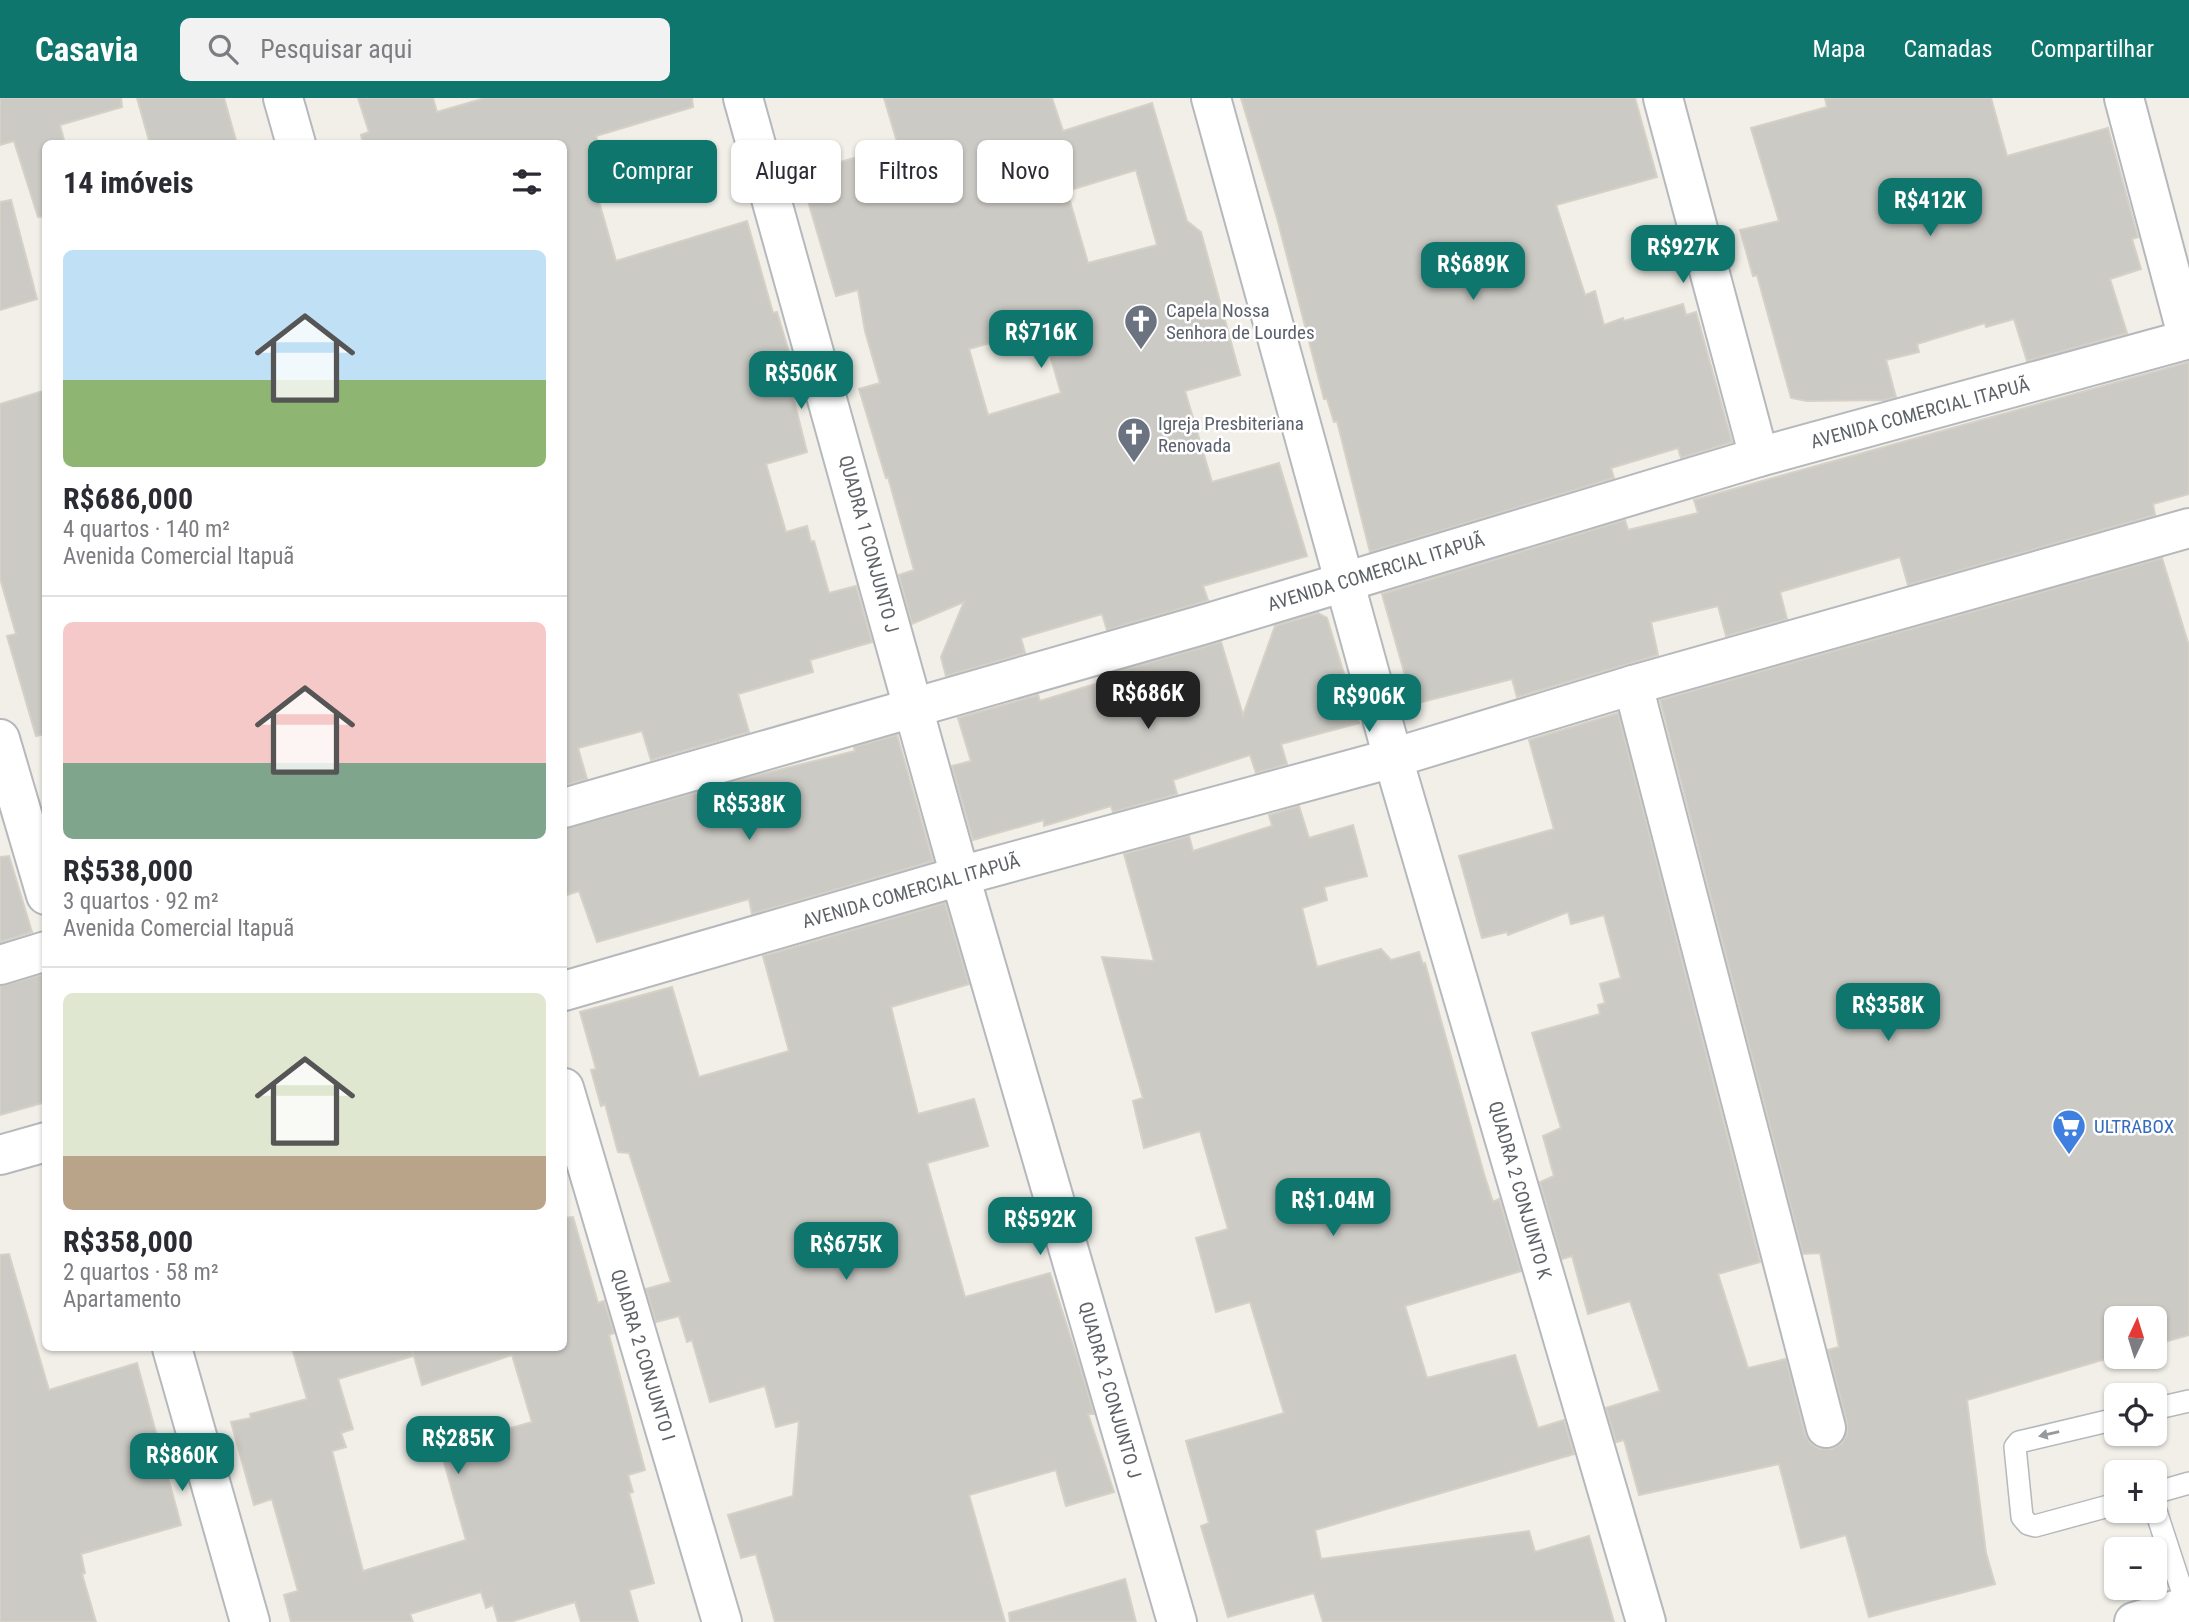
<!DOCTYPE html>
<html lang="pt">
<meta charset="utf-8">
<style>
:root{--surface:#fff;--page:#f2f2f3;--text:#2b2b33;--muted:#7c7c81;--line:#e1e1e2;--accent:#0f766e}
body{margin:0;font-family:"Roboto Condensed",sans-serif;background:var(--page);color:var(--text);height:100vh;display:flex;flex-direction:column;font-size:26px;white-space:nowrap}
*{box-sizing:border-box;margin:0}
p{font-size:23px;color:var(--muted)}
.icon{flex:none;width:38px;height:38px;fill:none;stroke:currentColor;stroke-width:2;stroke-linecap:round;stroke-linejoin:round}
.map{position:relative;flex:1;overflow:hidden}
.sheet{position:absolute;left:42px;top:42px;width:525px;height:1211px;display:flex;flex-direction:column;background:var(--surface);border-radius:10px;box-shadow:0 2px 5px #0004}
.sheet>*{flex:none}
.guide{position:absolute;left:588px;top:42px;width:665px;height:63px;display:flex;gap:14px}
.needle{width:46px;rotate:4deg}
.controls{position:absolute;left:2104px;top:1208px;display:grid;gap:14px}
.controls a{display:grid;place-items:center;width:63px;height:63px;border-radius:10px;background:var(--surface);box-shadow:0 2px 5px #0004;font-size:35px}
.price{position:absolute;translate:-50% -60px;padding:0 16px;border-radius:14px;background:var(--accent);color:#fff;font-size:23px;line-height:46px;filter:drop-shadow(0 2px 4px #0008)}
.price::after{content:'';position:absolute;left:50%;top:42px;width:21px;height:16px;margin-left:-10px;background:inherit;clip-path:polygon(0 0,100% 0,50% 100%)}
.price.current{background:#222;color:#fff}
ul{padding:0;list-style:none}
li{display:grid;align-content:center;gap:14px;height:371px;padding:0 21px}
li+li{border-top:2px solid var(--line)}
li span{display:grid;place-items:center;height:217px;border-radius:10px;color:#555}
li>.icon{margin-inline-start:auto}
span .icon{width:126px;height:126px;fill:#fffc;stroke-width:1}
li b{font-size:30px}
h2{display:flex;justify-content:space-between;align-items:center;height:84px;padding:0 21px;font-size:30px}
.tag{padding:0 24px;border-radius:10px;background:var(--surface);box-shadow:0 2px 5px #0004;font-size:24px;line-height:63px}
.tag.current{background:var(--accent);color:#fff}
header{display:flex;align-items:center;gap:42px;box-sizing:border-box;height:98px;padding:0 35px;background:var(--accent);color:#fff}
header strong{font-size:33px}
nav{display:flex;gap:38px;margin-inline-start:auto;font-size:24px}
.search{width:490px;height:63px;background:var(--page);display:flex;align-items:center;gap:18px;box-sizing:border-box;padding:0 24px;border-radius:10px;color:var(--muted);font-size:26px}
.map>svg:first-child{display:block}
.building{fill:#cccac5;stroke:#d6d1c6;stroke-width:2;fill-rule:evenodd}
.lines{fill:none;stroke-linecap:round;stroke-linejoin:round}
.lane-casing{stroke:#b5b8bc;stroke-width:24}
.street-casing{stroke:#b5b8bc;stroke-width:42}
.secondary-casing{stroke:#b6babf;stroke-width:42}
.lane{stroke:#fff;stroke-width:21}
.street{stroke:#fff;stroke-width:38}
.secondary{stroke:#fff;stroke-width:38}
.oneway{fill:#979a9d}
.labels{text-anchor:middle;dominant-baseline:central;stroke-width:5;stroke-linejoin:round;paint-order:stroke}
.worship-label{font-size:19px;fill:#5b616d;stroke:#fff;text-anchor:start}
.street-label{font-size:19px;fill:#5f6368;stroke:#fff}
.shop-label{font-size:19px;fill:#366cbe;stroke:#fff;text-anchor:start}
</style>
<header>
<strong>Casavia</strong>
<div class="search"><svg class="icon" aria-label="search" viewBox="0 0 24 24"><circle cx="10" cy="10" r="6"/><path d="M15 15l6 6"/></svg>Pesquisar aqui</div>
<nav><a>Mapa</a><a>Camadas</a><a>Compartilhar</a></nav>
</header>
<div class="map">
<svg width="2189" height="1524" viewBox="0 0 2189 1524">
<rect width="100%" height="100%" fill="#f1efe8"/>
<!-- building -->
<g class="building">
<polygon points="0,0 121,0 122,9 60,27 65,46 46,46 46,118 38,119 14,43 0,47"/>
<polygon points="137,0 224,0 237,46 150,46"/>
<polygon points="358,0 433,0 437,14 485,0 692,0 693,9 596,38 604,67 590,72 616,163 747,123 773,215 777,214 791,261 784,263 807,354 766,366 786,434 807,428 811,444 814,443 829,495 856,488 872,544 810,562 813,574 738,596 749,634 651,662 642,633 578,650 587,681 564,687 564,46 363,46 361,37 369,34"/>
<path d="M884 0H1052L1063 33 1152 5 1187 123 1201 134 1240 277 1185 293 1212 384 1279 365 1307 458 1203 488 1208 502 1196 506 1107 532 1102 516 1021 540 1025 555 946 578 941 559 964 504 912 526 899 477 914 472 888 379 886 380 859 291 880 285 865 233 858 192 836 198 800 76 898 47ZM1136 72 1157 147 1088 165 1067 93ZM1042 230 1061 295 988 317 969 251Z"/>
<polygon points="1241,0 1635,0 1657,79 1556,107 1585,197 1595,193 1604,227 1623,220 1624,223 1683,206 1686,217 1696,214 1732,344 1681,360 1678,350 1611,370 1614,380 1370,454 1337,323 1334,324 1327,301 1324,301 1277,120"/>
<polygon points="1825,0 1991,0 2007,58 2108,30 2138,139 2132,141 2141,171 2110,181 2127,235 2027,263 2014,221 1986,229 1985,225 1917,246 1919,254 1886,262 1896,299 1885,302 1807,303 1791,300 1757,177 1753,178 1740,132 1779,123 1751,30 1827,9"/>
<polygon points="11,102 37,201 0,212 0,104"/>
<polygon points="2189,264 2189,396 2153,406 2155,417 1908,487 1900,459 1780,494 1787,521 1726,538 1718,508 1651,524 1658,557 1517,599 1512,581 1418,605 1417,601 1412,602 1382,496 1625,422 1628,432 1698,415 1694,402"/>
<polygon points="46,292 46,636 36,638 7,538 16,536 0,480 0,306"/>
<polygon points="2162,460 2189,548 2189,1237 2154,1247 2154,1220 2116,1220 2116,1258 1967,1302 1986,1455 1995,1486 1869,1519 1846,1437 1801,1450 1779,1366 1639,1397 1624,1342 1616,1344 1606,1310 1660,1293 1630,1203 1588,1216 1572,1158 1562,1161 1540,1084 1554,1078 1543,1038 1561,1030 1532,935 1600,916 1598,907 1605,905 1600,886 1621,880 1604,817 1571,826 1568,814 1508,837 1507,834 1482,840 1459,758 1554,731 1529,642 1618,615 1760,1164 1718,1176 1748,1270 1786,1261 1805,1336 1811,1346 1820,1351 1832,1351 1842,1345 1847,1335 1847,1325 1828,1252 1839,1249 1820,1155 1803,1156 1660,602"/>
<polygon points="1318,515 1327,520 1359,625 1281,646 1287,666 1256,675 1250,657 1173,682 1177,696 1113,714 1111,708 1044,728 1044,722 973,742 952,668 971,663 958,620 1038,597 1040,603 1121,578 1120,573 1221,544 1243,617 1275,528"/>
<polygon points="897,637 933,763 752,816 749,801 597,844 579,793 564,798 564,731 762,676 855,653 854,649"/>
<polygon points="1299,708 1309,740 1353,727 1367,778 1324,789 1327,802 1302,810 1317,869 1381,851 1391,862 1419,854 1423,866 1425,865 1484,1076 1493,1104 1499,1101 1521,1173 1405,1208 1427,1280 1515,1257 1538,1330 1564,1322 1574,1356 1315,1432 1321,1461 1529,1433 1535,1454 1589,1438 1614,1524 1323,1524 1314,1495 1228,1519 1201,1428 1209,1425 1186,1343 1284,1315 1250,1204 1216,1214 1196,1140 1228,1131 1200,1033 1144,1050 1133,1003 1143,1000 1102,859 1154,863 1124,756 1189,738 1193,753 1272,728 1269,717"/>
<polygon points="9,758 32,834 0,844 0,759"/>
<polygon points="945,805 969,886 891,909 918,1016 974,1001 988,1048 927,1065 965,1199 1050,1175 1082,1275 1094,1316 1088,1316 1114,1394 1066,1408 1056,1372 969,1397 1005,1524 775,1524 756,1456 741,1460 728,1417 793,1398 799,1323 776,1329 765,1288 710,1304 692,1242 687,1244 679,1218 656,1224 646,1191 671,1184 629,1055 618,1054 605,1006 601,1008 591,972 596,971 580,914 672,889 699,979 789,953 763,858"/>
<polygon points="44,876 46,1004 0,1017 0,888"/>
<path d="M573 1119 598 1205 604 1203 614 1235 609 1237 645 1372 628 1377 633 1394 629 1395 654 1485 629 1492 638 1524H581L575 1504 510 1524H498L493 1507 486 1510 481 1494 410 1516 413 1524H291L284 1497 298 1493 272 1401 254 1407 231 1324 251 1320 250 1316 307 1301 292 1250H564V1120ZM412 1251 422 1287 512 1257 532 1324 440 1350 466 1442 363 1473 332 1353 346 1349 341 1335 353 1331 338 1281 413 1258Z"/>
<polygon points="9,1156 49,1292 137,1265 181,1427 81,1456 85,1475 82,1476 96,1524 0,1524 0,1157"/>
<polygon points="1125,1481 1136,1524 1010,1524 1009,1515"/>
</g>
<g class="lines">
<!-- lane casing -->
<g class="lane-casing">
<g id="lane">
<polyline points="2154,1311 2189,1303"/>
<polyline points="2116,1321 2019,1344 2015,1349 2022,1419 2028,1426 2035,1428 2116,1406"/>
<polyline points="2154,1395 2189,1385"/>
<polyline points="2154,1407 2187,1508"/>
</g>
</g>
<!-- street casing -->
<g class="street-casing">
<g id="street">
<polyline points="283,0 296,46"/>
<polyline points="743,0 960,778 1177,1524"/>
<polyline points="1211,0 1393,660 1646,1524"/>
<polyline points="1663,0 1759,359"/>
<polyline points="2124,0 2188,241"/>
<polyline points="1633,587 1826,1330"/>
<polyline points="0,641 46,797"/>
<polyline points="564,710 1202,527 1759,359 2189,241"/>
<polyline points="0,867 46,853"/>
<polyline points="564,893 960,778 1393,660 1633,587 2189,430"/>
<polyline points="564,990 722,1524"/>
<polyline points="0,1057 46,1044"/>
<polyline points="172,1250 250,1524"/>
</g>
</g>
<!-- secondary casing -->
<g class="secondary-casing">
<polyline id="secondary" points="2134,1524 2189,1508"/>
</g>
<!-- lane -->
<use href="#lane" class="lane"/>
<!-- street -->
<use href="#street" class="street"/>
<!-- secondary -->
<use href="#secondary" class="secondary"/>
</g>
<!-- one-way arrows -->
<defs><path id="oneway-solid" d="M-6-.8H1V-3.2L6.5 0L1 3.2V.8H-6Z" transform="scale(1.75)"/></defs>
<use class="oneway" href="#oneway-solid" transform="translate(2049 1336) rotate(167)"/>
<!-- icons -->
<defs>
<g id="church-pin" transform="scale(1.75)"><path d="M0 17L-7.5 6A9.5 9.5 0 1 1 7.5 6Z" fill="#6b7280" stroke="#fff"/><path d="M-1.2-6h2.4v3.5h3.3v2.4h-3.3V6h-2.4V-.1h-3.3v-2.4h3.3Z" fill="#fff"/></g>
<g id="supermarket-pin" transform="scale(1.75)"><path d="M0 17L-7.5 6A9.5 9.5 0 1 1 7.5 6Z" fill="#3f7fe0" stroke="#fff"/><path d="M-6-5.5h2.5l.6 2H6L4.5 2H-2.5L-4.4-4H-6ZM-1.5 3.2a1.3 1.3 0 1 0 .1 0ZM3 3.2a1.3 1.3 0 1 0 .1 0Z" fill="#fff"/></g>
</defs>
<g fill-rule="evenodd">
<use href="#church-pin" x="1141" y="223"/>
<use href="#church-pin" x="1134" y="336"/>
<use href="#supermarket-pin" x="2069" y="1028"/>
</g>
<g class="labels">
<!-- worship labels -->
<g class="worship-label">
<text x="1166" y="212">Capela Nossa<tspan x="1166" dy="22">Senhora de Lourdes</tspan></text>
<text x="1158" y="325">Igreja Presbiteriana<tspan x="1158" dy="22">Renovada</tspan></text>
</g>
<!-- street labels -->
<g class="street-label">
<text transform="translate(1920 315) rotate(-15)">AVENIDA COMERCIAL ITAPUÃ</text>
<text transform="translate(869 446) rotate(75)">QUADRA 1 CONJUNTO J</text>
<text transform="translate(1376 474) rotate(-17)">AVENIDA COMERCIAL ITAPUÃ</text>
<text transform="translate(911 793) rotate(-16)">AVENIDA COMERCIAL ITAPUÃ</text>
<text transform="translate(1520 1092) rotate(74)">QUADRA 2 CONJUNTO K</text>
<text transform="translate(643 1257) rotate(73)">QUADRA 2 CONJUNTO I</text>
<text transform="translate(1110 1292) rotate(74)">QUADRA 2 CONJUNTO J</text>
</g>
<!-- shop labels -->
<g class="shop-label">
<text x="2094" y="1028">ULTRABOX</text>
</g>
</g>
</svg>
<div class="controls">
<a><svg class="needle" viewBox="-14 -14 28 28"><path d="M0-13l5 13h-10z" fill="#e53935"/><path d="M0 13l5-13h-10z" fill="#7c7c81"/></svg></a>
<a><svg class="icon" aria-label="locate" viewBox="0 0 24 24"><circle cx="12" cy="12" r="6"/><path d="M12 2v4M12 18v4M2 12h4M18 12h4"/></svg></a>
<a>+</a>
<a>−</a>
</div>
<b class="price" style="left:1930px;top:140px">R$412K</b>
<b class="price" style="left:1683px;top:187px">R$927K</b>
<b class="price" style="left:1473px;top:204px">R$689K</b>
<b class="price" style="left:1041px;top:272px">R$716K</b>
<b class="price" style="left:801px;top:313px">R$506K</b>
<b class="price current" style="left:1148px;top:633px">R$686K</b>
<b class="price" style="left:1369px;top:636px">R$906K</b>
<b class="price" style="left:749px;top:744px">R$538K</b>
<b class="price" style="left:1888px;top:945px">R$358K</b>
<b class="price" style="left:1333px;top:1140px">R$1.04M</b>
<b class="price" style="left:1040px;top:1159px">R$592K</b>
<b class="price" style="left:846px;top:1184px">R$675K</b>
<b class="price" style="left:458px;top:1378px">R$285K</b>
<b class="price" style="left:182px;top:1395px">R$860K</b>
<div class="guide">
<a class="tag current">Comprar</a>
<a class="tag">Alugar</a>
<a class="tag">Filtros</a>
<a class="tag">Novo</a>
</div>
<section class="sheet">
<h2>14 imóveis<svg class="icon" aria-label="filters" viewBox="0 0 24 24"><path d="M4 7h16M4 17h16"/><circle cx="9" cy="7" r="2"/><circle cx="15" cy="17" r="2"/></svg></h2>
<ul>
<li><span style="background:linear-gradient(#bfe0f5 60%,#8fb573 0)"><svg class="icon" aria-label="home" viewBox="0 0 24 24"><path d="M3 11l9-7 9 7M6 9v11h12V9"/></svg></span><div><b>R$686,000</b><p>4 quartos · 140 m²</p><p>Avenida Comercial Itapuã</p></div></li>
<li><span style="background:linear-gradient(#f6c9c9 65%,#7fa58c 0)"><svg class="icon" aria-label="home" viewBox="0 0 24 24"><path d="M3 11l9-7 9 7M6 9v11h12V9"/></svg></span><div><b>R$538,000</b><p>3 quartos · 92 m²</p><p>Avenida Comercial Itapuã</p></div></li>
<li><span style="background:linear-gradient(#dfe7d0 75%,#b9a48a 0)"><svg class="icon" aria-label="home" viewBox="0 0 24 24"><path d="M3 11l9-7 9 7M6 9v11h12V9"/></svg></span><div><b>R$358,000</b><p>2 quartos · 58 m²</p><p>Apartamento</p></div></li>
</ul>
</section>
</div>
